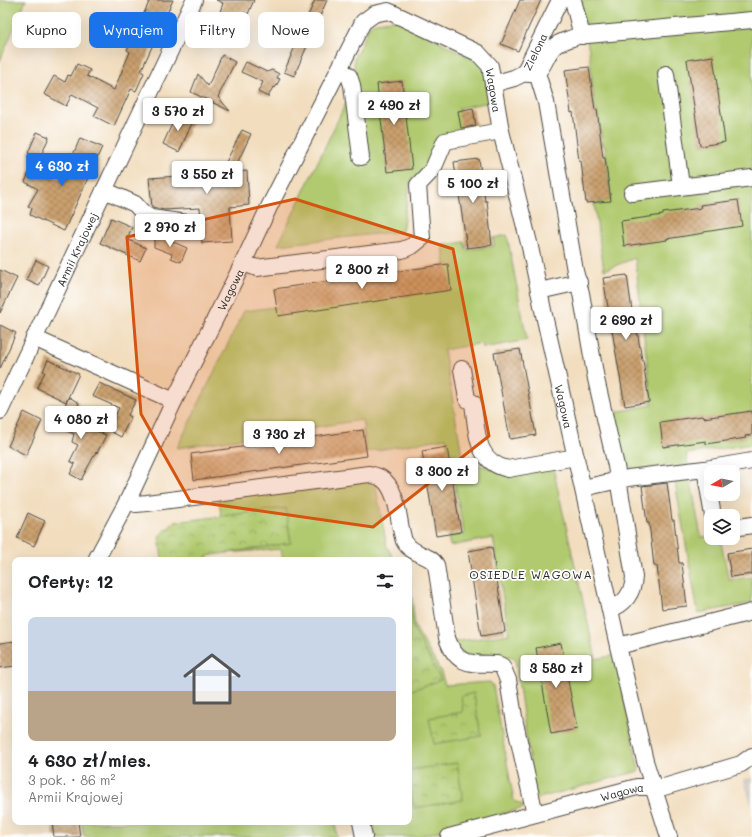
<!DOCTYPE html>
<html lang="pl">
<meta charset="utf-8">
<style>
:root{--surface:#fff;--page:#f2f2f2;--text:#202124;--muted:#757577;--line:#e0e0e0;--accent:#1a73e8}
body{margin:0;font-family:Mali,sans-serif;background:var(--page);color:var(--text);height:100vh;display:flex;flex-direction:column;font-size:15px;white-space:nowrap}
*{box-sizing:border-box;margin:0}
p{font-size:13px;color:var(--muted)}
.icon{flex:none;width:22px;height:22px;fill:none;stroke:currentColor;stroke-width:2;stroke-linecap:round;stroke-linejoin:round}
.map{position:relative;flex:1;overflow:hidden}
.drawer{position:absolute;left:12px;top:557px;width:400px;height:268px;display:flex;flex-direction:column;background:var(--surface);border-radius:8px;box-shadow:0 4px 16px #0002}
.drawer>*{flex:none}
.banner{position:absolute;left:12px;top:12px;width:400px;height:36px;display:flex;gap:8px}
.needle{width:26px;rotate:260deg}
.buttons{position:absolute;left:704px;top:465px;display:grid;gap:8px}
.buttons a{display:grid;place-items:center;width:36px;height:36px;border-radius:8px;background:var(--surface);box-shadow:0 4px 16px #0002;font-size:20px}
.price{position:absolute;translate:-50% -34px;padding:0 9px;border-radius:4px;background:#fff;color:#222;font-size:13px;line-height:26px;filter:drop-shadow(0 1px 2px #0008)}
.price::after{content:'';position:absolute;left:50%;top:24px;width:12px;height:9px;margin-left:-6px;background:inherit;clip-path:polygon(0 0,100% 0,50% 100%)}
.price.active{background:var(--accent);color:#fff}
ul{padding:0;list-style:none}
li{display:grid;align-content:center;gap:8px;height:212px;padding:0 16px}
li+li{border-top:1px solid var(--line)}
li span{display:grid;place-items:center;height:124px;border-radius:8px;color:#555}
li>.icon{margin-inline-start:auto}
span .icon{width:72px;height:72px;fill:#fffc;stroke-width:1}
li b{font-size:17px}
h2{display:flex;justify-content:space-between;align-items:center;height:48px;padding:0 16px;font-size:17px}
.chip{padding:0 14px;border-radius:8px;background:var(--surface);box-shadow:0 4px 16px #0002;font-size:14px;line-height:36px}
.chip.active{background:var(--accent);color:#fff}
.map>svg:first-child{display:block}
.industrial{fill:#cbc3b8}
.grass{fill:#b1ca70;stroke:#6e7a4e}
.park{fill:url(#park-crowns);stroke:#6e7a4e}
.building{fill:url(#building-cross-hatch)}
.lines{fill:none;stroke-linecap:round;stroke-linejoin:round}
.minor-casing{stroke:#494641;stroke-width:18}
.minor{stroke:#fff;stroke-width:16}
.marked{fill:#d5540f;fill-opacity:0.2;stroke:#d5540f;stroke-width:3;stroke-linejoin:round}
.labels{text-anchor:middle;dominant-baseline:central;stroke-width:3.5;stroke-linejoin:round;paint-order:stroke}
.street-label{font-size:11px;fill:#2b2b2b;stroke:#fff}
.neighbourhood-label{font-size:12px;letter-spacing:1px;fill:#2b2b2b;stroke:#fff}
</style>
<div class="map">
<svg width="752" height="837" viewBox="0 0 752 837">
<defs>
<pattern id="park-crowns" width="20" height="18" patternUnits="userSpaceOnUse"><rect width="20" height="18" fill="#b1ca70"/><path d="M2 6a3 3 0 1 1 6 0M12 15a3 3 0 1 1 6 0" fill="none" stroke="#90a45c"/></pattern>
<pattern id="building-cross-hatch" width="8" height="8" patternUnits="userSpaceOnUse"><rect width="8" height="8" fill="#caa06e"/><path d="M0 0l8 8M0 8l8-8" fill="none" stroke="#a4835b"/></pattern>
</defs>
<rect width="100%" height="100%" fill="#fff"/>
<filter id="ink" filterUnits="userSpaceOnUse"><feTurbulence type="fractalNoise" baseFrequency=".025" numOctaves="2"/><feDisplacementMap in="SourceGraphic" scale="8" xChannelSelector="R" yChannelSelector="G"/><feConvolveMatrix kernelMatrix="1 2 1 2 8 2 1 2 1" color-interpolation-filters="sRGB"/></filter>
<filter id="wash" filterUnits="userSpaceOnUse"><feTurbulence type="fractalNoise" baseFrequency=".012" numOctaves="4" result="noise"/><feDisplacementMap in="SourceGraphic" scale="16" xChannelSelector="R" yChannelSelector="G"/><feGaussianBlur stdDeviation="0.9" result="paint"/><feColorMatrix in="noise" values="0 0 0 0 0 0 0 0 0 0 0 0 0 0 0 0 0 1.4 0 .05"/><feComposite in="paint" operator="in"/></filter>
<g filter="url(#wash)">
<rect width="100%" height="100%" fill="#f2debf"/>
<!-- industrial -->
<polygon class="industrial" points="752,778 752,807 743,779"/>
<!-- grass -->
<g class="grass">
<polygon points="0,0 26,0 0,61"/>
<polygon points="582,0 752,0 752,444 686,454 701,537 711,536 711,538 720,538 729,580 752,577 752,603 698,613 672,465 621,472 610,413 652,405 635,258 604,270 594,204 611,200 605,147 603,144 597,110 595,110 589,50 583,23"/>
<polygon points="397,19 484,65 490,102 459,108 462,130 426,170 410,183 402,231 278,245 355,84 354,59 371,23"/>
<polygon points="507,235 527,340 483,348 482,343 444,350 463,461 513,474 553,468 596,659 615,655 639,771 535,799 515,658 510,656 486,661 470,661 454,642 509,634 493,538 450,546 448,536 464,534 446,438 367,452 362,420 177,448 244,311 447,285 443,245 464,242 467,250 494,246 493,238"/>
<polygon points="373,471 387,547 395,560 283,560 281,549 226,553 218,493"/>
<polygon points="409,583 411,586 415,627 441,672 445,685 490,682 493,686 514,801 527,807 417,837 371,837 369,822 409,822"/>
<polygon points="81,822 335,822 337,837 84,837"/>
</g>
<!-- park -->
<g class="park">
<polygon points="286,508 291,543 207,556 207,560 162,560 159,536 175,522"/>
<polygon points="409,586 413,628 441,680 409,691"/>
<polygon points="474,693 481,736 434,744 429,718 463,712 461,696"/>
<polygon points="457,763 463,800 414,808 409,783 409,770"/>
</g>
<g id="blocks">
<!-- building -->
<g class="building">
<polygon points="150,0 173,0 141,71 144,73 136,91 131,89 114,126 94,116 98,108 72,94 66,106 44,94 54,76 65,82 68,75 71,76 77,64 90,70 87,76 114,90 130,52 127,50"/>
<polygon points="216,0 254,0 248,14 244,13 240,21 220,12 223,3"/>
<polygon points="315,0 327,0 317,23 307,18"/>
<polygon points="520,0 541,0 518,51 501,44"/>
<polygon points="305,23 315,28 294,76 284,72"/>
<polygon points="222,55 235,62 218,97 230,111 191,92 198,74 208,86"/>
<polygon points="713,56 725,142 700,146 687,60"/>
<polygon points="246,62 267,72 272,70 279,74 277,78 280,79 275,88 273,87 268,97 258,92 263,82 241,72"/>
<polygon points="589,67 595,110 597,109 603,158 605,158 611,201 586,203 581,161 579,161 573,112 571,113 565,70"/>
<polygon points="402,81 412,169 387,172 377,84"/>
<polygon points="473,108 476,126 461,128 458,111"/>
<polygon points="177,113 193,121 179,152 163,144"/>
<polygon points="242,130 251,134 233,172 247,171 249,205 230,207 232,241 202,243 201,230 203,225 201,217 200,208 164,210 152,207 149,178 223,173 221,172"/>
<polygon points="37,132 49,137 40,158 28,153"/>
<polygon points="80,138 102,147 64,231 30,215 32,208 28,206 38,189 25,182 32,166 63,180"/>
<polygon points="479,159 485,201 487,201 492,245 467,248 454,162"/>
<polygon points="738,200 742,226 704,232 704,233 666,239 667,240 624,246 621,221 663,215 663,213 701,208 700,205"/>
<polygon points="111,218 132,227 127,239 146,248 140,261 100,243"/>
<polygon points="157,235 187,248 181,262 171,258 172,254 154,247 154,242"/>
<polygon points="36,260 48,266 39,286 26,280"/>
<polygon points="448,264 451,290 278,316 274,289"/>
<polygon points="0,270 17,278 0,313"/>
<polygon points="627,275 633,318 635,318 642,360 643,360 649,402 625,406 603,278"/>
<polygon points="0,325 16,333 0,369"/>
<polygon points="520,349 536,435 510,439 494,353"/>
<polygon points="48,360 79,374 66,402 37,388 45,372 43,371"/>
<polygon points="99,383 136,400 128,415 131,417 121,437 108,430 119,408 92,396"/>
<polygon points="69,397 79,403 72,420 106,435 97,453 96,452 81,480 70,474 75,464 70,461 78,445 72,442 74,434 65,430 69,422 59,417"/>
<polygon points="752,411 752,435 745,436 746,438 706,444 706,441 663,447 660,422 702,416 703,418"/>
<polygon points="24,412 42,421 26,455 8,446"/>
<polygon points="363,430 367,456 194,480 191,454"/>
<polygon points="447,447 461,532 436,536 422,451"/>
<polygon points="667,483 672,520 674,520 679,563 682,563 687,606 662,609 657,566 654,566 649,523 647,523 642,486"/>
<polygon points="28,513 45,521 34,546 17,538"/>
<polygon points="492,547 505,632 481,636 468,551"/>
<polygon points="752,549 752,574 731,577 727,553"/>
<polygon points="15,641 15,666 0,668 0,643"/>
<polygon points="561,643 577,729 551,734 536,648"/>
<polygon points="52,822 78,822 80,837 54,837"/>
</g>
</g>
</g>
<g filter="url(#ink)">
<use href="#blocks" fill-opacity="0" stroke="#494641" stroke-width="1"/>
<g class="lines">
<!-- minor casing -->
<g class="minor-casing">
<g id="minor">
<polyline points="573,0 582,36"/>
<polyline points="340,69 349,76 352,85 361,157"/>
<path d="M524 73C545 79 543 54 556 45 562 41 571 39 577 36L752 20"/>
<path d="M537 73 546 102 575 271 581 293 596 379 616 466 634 577C633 592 625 605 610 609"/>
<polyline points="666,74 681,186"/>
<path id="s1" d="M493 84 514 78 524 73 560 0"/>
<polyline points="104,190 135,204 144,214 151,218 194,224"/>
<polyline points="632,193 752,178"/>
<polyline points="243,263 257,268 264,267 402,250 412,246 422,238 418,185 433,169 445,141 501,131"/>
<polyline points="539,291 579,282"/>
<polyline points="34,338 174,401"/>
<path d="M462 369 467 399 473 403C477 431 475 462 508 469L576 457"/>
<path id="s2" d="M0 411 194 0"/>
<polyline points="705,469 713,516"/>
<polyline points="583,488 628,478 705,469 752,461"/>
<path d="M128 500 136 504 147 503 369 474C373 475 378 476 381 478 396 487 398 514 401 529 402 533 403 538 404 541 411 555 430 554 436 565L447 638C457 667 470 663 497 664L502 666 508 680 515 723 535 814"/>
<polyline points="733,528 752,525"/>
<path id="s3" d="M96 560 128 500 174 401 243 263 269 207 363 22 374 14 388 11 478 53 490 66 501 131 530 247 544 315 618 646 645 761 669 837"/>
<polyline points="618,646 752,612"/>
<polyline points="361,822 364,837"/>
<path id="s4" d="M449 837 637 787H664L741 764 752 756"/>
</g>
</g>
<!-- minor -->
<use href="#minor" class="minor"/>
</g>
</g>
<!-- marked area -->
<path class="marked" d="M295 199 453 249 489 436 373 527 190 501 141 414 127 237Z"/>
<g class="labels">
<!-- street labels -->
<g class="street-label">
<text stroke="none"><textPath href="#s1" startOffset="57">Zielona</textPath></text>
<text stroke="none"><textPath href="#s3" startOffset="770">Wagowa</textPath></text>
<text stroke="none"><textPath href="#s2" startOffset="179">Armii Krajowej</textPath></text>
<text stroke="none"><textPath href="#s3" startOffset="302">Wagowa</textPath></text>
<text stroke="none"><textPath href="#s3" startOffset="1094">Wagowa</textPath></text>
<text stroke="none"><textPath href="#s4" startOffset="179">Wagowa</textPath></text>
</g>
<!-- neighbourhood labels -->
<g class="neighbourhood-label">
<text x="531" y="574">OSIEDLE WAGOWA</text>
</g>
</g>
</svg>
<div class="buttons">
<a><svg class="needle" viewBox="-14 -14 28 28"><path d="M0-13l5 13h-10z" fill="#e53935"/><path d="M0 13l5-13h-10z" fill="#757577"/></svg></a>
<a><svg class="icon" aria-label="layers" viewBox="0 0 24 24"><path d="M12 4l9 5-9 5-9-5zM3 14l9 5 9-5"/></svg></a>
</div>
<b class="price" style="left:394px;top:126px">2 490 zł</b>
<b class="price" style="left:178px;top:132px">3 570 zł</b>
<b class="price active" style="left:62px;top:187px">4 630 zł</b>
<b class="price" style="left:207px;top:195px">3 550 zł</b>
<b class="price" style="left:473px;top:204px">5 100 zł</b>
<b class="price" style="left:170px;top:248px">2 970 zł</b>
<b class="price" style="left:362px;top:290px">2 800 zł</b>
<b class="price" style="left:626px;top:341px">2 690 zł</b>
<b class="price" style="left:81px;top:440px">4 080 zł</b>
<b class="price" style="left:279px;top:455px">3 730 zł</b>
<b class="price" style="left:442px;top:492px">3 300 zł</b>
<b class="price" style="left:556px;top:689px">3 580 zł</b>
<div class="banner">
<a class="chip">Kupno</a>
<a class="chip active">Wynajem</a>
<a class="chip">Filtry</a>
<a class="chip">Nowe</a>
</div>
<section class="drawer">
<h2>Oferty: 12<svg class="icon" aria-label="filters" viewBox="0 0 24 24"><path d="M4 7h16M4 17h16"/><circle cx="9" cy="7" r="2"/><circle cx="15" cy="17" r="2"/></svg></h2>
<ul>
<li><span style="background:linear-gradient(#c9d6e8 60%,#b9a48a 0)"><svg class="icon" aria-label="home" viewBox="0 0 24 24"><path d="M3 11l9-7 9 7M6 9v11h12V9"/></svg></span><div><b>4 630 zł/mies.</b><p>3 pok. · 86 m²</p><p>Armii Krajowej</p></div></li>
</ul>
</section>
</div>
